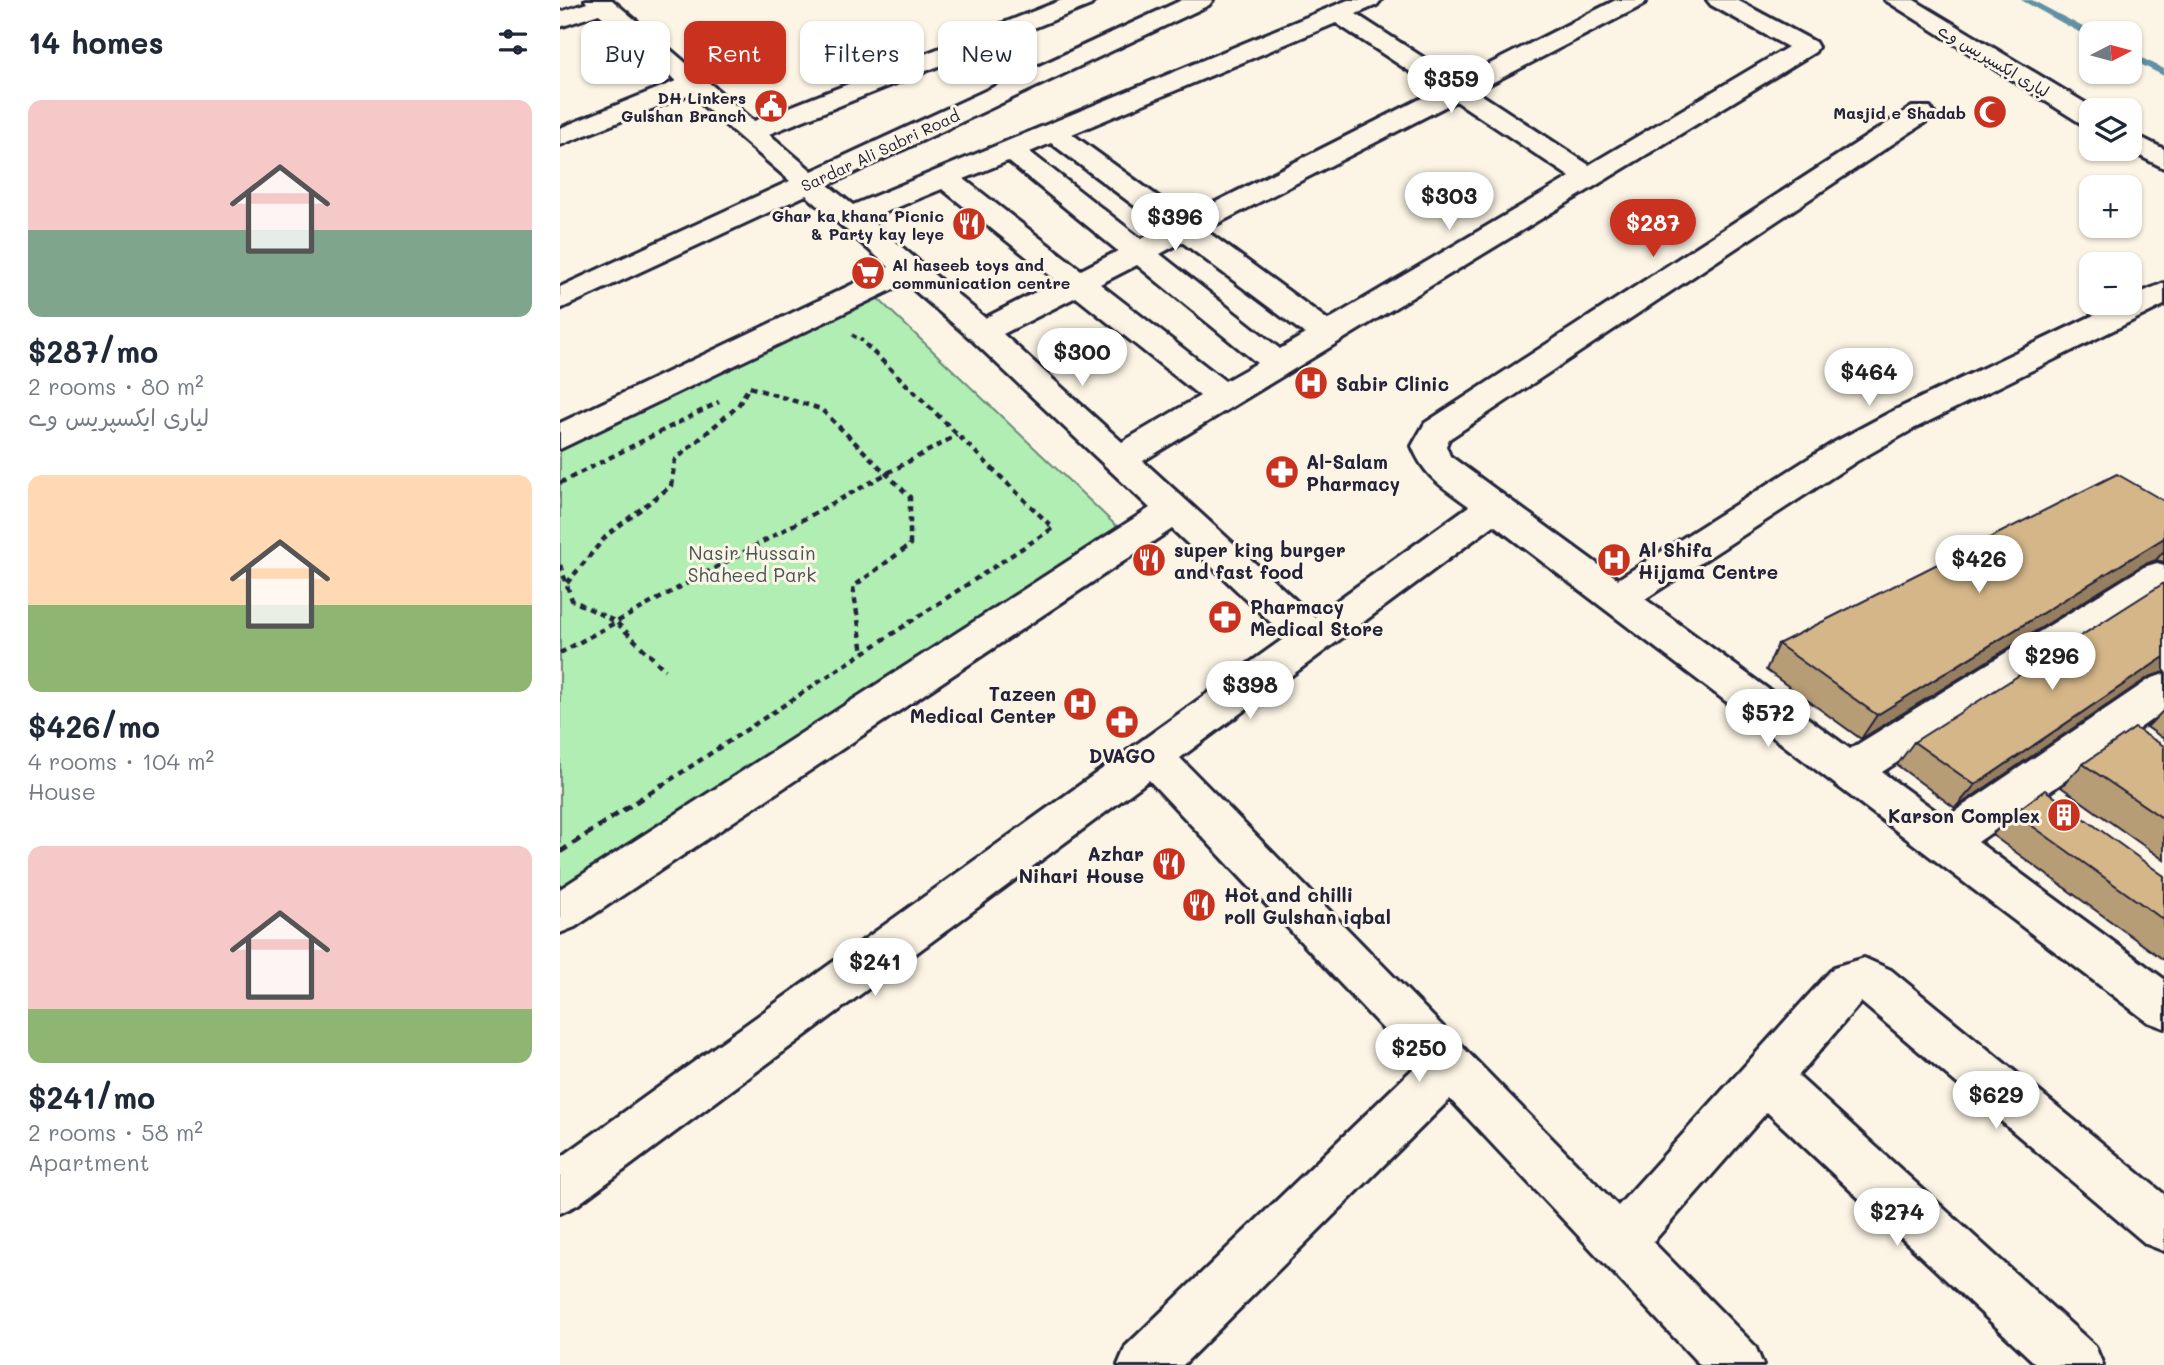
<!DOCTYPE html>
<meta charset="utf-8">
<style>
:root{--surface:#fff;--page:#f2f2f3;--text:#1f2937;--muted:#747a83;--accent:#c8321e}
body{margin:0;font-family:Mali,"Playpen Sans Arabic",sans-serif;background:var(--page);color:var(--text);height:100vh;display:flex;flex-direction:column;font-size:26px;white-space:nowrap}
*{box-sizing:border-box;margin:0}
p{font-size:23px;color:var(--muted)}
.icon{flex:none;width:38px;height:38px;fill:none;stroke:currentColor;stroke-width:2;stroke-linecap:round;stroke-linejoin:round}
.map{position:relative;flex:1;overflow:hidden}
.details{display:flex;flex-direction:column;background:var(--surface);width:560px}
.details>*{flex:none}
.guide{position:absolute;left:21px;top:21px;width:665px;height:63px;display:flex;gap:14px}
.needle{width:46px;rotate:84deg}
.tools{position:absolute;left:1519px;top:21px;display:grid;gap:14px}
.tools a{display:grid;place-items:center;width:63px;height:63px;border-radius:14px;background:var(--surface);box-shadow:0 2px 5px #0004;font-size:35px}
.price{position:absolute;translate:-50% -60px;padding:0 16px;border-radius:24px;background:#fff;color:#222;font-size:23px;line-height:46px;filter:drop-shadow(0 2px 4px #0008)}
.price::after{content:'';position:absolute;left:50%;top:42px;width:21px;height:16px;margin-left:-10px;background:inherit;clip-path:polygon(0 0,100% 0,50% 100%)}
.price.current{background:var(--accent);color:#fff}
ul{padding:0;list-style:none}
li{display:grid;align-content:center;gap:14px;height:371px;padding:0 28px}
li span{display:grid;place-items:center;height:217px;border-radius:14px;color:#555}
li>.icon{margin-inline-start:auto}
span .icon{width:126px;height:126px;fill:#fffc;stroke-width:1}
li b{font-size:30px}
h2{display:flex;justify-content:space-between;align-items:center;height:84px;padding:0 28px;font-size:30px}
.pill{padding:0 24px;border-radius:14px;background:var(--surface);box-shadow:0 2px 5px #0004;font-size:24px;line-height:63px}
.pill.current{background:var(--accent);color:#fff}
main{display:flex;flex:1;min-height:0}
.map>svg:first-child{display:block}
.green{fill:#b1eeb4;stroke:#6a8878;stroke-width:2}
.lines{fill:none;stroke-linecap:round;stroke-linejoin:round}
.stream{fill:#6290a4;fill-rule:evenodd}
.minor-casing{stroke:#22223b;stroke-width:6}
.highway-casing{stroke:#22223b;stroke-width:6}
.path-far2{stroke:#22223b;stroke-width:3.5;stroke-dasharray:5 3.5;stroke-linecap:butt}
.path-far1{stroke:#22223b;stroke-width:4.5;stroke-dasharray:6 5;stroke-linecap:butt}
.path{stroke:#22223b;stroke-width:5;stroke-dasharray:9 6;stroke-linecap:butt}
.minor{fill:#fcf5e5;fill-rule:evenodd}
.highway{fill:#fcf5e5;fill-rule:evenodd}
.wall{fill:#b79d76;stroke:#22223b;stroke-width:2}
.shaded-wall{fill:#957f60;stroke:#22223b;stroke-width:2}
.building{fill:#d5b689;stroke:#22223b;stroke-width:2}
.labels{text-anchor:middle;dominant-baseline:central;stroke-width:6;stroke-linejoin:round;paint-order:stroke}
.far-street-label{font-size:16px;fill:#22223b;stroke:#fcf5e5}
.far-poi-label{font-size:16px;font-weight:bold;fill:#22223b;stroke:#fcf5e5;text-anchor:end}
.poi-label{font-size:19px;font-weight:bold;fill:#22223b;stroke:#fcf5e5;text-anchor:start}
.park-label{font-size:19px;fill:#465559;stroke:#fcf5e5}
</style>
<main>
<section class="details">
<h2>14 homes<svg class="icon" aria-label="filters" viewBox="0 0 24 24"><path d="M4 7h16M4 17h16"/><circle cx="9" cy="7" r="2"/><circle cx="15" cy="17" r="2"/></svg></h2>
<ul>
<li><span style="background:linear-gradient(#f6c9c9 60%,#7fa58c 0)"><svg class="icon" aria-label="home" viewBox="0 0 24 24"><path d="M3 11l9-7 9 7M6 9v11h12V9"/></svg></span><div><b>$287/mo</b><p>2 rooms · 80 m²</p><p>لیاری ایکسپریس وے</p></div></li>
<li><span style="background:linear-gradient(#ffd9b3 60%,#8fb573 0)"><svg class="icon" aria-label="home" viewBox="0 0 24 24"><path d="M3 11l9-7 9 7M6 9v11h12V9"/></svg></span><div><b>$426/mo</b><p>4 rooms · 104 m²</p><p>House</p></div></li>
<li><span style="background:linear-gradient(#f6c9c9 75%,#8fb573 0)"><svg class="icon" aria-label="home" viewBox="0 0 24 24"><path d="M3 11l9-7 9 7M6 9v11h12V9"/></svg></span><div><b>$241/mo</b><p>2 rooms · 58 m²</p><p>Apartment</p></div></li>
</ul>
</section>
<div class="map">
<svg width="1604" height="1365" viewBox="0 0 1604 1365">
<rect width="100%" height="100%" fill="#fcf5e5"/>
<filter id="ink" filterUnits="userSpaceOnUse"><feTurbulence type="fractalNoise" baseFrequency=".0143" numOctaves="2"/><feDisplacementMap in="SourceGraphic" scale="14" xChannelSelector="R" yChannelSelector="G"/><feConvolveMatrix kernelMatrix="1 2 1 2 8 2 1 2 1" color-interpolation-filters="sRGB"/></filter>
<g filter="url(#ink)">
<!-- green -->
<polygon class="green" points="311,292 568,537 0,920 0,449"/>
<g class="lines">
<!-- stream -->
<g class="stream">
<polygon points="1461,0 1472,0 1534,33 1531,33 1531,38 1528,37"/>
<polygon points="1570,52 1604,69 1604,76 1570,59"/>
</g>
<!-- minor casing -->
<g class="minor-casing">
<path id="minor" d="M25 0H52L194 121 502 0H535L531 5 209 134 252 171 622 0H653L649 5 268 185 293 205 788 0H821L817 5 796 14 898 80 1056 0H1087L1083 5 916 91 1029 165 1228 47 1151 5 1147 0H1177L1255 42 1258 47 1255 52 583 461 754 617 909 506C882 486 865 478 852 446L865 423 1352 107H1370L1374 113 1370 119 889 439 886 446 890 456 1058 579 1273 443 1331 412 1559 303H1570V297L1604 283V305L1355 428 1297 461 1085 599 1290 749 1584 567 1597 563 1604 565V591L1322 772 1385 818 1590 679 1604 674V711L1418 842 1604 979V1028L1588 1022 934 525 620 758 1058 1206 1274 967 1304 958 1331 970 1604 1194V1251L1586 1244 1301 1002 1238 1076 1535 1346 1543 1365H1477L1207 1112 1093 1242 1195 1346 1203 1365H1140L890 1099 623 1365H558L566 1346 857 1065 589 780 17 1205 0 1213V1158L726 637 612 529 15 927 0 933V889L590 508 411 339 346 283 0 449V423L329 267 246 195 0 309V287L230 181 130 94 0 145V128L116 81 39 14 0 27V12L27 3ZM776 23 878 90 626 217 512 134ZM896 101 1010 177 768 320 645 230ZM491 143 604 228 581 239 470 152ZM448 161 558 251 521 270 404 179ZM382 189 497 281 425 318 309 219ZM622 242 745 334 720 349 600 254ZM577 265 697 363 665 381 540 284ZM516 297 640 396 562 442 443 334Z"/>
</g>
<!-- highway casing -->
<g class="highway-casing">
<g id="highway">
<polygon points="1325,0 1354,0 1537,110 1531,110 1531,126 1522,124"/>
<polygon points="1570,132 1604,149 1604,168 1566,149 1570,149"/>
</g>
</g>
<!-- path-far2 -->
<polyline class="path-far2" points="292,335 303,341"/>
<!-- path-far1 -->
<g class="path-far1">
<polyline points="0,483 159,402"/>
<polyline points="0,565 12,600 56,622 105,670"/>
<polyline points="7,583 47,535 111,486 115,460 178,406 189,387 261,409 350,497 350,545 293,587 303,653"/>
<polyline points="0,653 397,435"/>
<polyline points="101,786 493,528 301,340"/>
</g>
<!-- path -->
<polyline class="path" points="0,852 103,784"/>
<!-- minor -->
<use href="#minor" class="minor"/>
<!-- highway -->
<use href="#highway" class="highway"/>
</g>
<!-- wall -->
<g class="wall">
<polygon points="1604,501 1604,562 1596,560 1583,565 1301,739 1206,670 1218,644"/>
<polygon points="1589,677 1395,808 1337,765 1354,742"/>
<polygon points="1604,710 1604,739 1587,727"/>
<polygon points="1604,746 1604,860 1501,787 1523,764"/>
<polygon points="1454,813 1604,876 1604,960 1432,835"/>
</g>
<!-- shaded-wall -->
<g class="shaded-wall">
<polygon points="1604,538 1604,551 1596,560 1583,565 1301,739 1317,715"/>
<polygon points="1604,657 1604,672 1589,677 1395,808 1415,785"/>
</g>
<!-- building -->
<g class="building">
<polygon points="1557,474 1604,501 1604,538 1317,715 1218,644"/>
<polygon points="1604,583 1604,657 1415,785 1354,742"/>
<polygon points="1575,728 1604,746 1604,819 1523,764"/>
<polygon points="1485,790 1604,876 1604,920 1454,813"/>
</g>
</g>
<!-- icons -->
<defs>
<g id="civic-disc" transform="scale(1.75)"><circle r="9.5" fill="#c8321e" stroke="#fcf5e5"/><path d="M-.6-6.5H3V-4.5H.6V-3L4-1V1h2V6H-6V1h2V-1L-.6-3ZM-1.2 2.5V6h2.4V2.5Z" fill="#fff"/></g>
<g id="mosque-disc" transform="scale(1.75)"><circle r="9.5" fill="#c8321e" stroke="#fcf5e5"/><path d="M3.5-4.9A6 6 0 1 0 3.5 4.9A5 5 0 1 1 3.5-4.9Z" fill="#fff"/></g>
<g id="restaurant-disc" transform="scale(1.75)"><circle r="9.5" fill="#c8321e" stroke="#fcf5e5"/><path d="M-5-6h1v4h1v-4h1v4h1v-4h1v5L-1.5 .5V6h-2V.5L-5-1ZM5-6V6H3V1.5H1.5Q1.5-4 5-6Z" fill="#fff"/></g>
<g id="supermarket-disc" transform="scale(1.75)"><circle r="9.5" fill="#c8321e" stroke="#fcf5e5"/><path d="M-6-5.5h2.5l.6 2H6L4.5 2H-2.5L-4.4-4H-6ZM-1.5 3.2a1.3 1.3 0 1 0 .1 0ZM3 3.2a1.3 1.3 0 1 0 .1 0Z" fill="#fff"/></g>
<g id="hospital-disc" transform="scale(1.75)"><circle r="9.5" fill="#c8321e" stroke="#fcf5e5"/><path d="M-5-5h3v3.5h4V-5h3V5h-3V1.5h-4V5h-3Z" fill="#fff"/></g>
<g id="pharmacy-disc" transform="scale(1.75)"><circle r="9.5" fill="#c8321e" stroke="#fcf5e5"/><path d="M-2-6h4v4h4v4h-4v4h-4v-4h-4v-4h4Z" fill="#fff"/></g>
<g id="building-disc" transform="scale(1.75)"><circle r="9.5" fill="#c8321e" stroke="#fcf5e5"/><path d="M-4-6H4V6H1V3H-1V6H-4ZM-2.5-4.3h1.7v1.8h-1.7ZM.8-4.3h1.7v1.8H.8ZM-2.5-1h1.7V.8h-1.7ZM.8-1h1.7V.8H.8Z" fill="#fff"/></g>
</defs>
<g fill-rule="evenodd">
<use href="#civic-disc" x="211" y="106"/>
<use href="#mosque-disc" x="1430" y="112"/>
<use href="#restaurant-disc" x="409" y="224"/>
<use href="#supermarket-disc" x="308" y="273"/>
<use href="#hospital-disc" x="751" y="383"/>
<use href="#pharmacy-disc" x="722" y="472"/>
<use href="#restaurant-disc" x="589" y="560"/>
<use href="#hospital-disc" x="1054" y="560"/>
<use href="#pharmacy-disc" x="665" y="617"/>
<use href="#hospital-disc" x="520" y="704"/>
<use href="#pharmacy-disc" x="562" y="722"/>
<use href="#building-disc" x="1504" y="815"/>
<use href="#restaurant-disc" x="609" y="864"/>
<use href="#restaurant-disc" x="639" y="905"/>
</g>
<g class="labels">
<!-- far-street labels -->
<g class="far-street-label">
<text transform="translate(1434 60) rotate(31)">لیاری ایکسپریس وے</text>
<text transform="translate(320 150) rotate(-25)">Sardar Ali Sabri Road</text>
</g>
<!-- far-poi labels -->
<g class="far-poi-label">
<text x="186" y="97">DH Linkers<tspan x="186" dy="18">Gulshan Branch</tspan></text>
<text x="1406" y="112">Masjid e Shadab</text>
<text x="384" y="215">Ghar ka khana Picnic<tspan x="384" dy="18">&amp; Party kay leye</tspan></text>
<text x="332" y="264" text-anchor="start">Al haseeb toys and<tspan x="332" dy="18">communication centre</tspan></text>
</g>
<!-- poi labels -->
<g class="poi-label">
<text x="776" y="383">Sabir Clinic</text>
<text x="746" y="461">Al-Salam<tspan x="746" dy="22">Pharmacy</tspan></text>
<text x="614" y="549">super king burger<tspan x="614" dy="22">and fast food</tspan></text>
<text x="1078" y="549">Al Shifa<tspan x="1078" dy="22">Hijama Centre</tspan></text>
<text x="690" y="606">Pharmacy<tspan x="690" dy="22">Medical Store</tspan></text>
<text x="496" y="693" text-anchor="end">Tazeen<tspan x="496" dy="22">Medical Center</tspan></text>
<text x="562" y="755" text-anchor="middle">DVAGO</text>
<text x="1480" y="815" text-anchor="end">Karson Complex</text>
<text x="584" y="853" text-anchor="end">Azhar<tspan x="584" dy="22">Nihari House</tspan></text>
<text x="664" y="894">Hot and chilli<tspan x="664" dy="22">roll Gulshan iqbal</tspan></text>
</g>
<!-- park labels -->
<g class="park-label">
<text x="192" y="552">Nasir Hussain<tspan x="192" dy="22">Shaheed Park</tspan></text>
</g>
</g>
</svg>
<div class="tools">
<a><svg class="needle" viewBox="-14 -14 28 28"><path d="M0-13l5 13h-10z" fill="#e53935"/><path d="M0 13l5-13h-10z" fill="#747a83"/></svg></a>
<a><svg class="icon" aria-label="layers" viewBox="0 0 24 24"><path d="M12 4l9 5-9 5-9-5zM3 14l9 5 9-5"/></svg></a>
<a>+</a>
<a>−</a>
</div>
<b class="price" style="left:891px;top:115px">$359</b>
<b class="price" style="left:889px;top:232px">$303</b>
<b class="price" style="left:615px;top:253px">$396</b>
<b class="price current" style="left:1093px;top:259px">$287</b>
<b class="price" style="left:522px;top:388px">$300</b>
<b class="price" style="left:1309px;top:408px">$464</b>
<b class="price" style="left:1419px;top:595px">$426</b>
<b class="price" style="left:1492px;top:692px">$296</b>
<b class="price" style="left:690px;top:721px">$398</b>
<b class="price" style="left:1208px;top:749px">$572</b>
<b class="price" style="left:315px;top:998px">$241</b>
<b class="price" style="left:859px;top:1084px">$250</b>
<b class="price" style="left:1436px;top:1131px">$629</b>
<b class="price" style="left:1337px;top:1248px">$274</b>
<div class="guide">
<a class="pill">Buy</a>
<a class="pill current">Rent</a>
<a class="pill">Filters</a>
<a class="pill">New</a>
</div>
</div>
</main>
